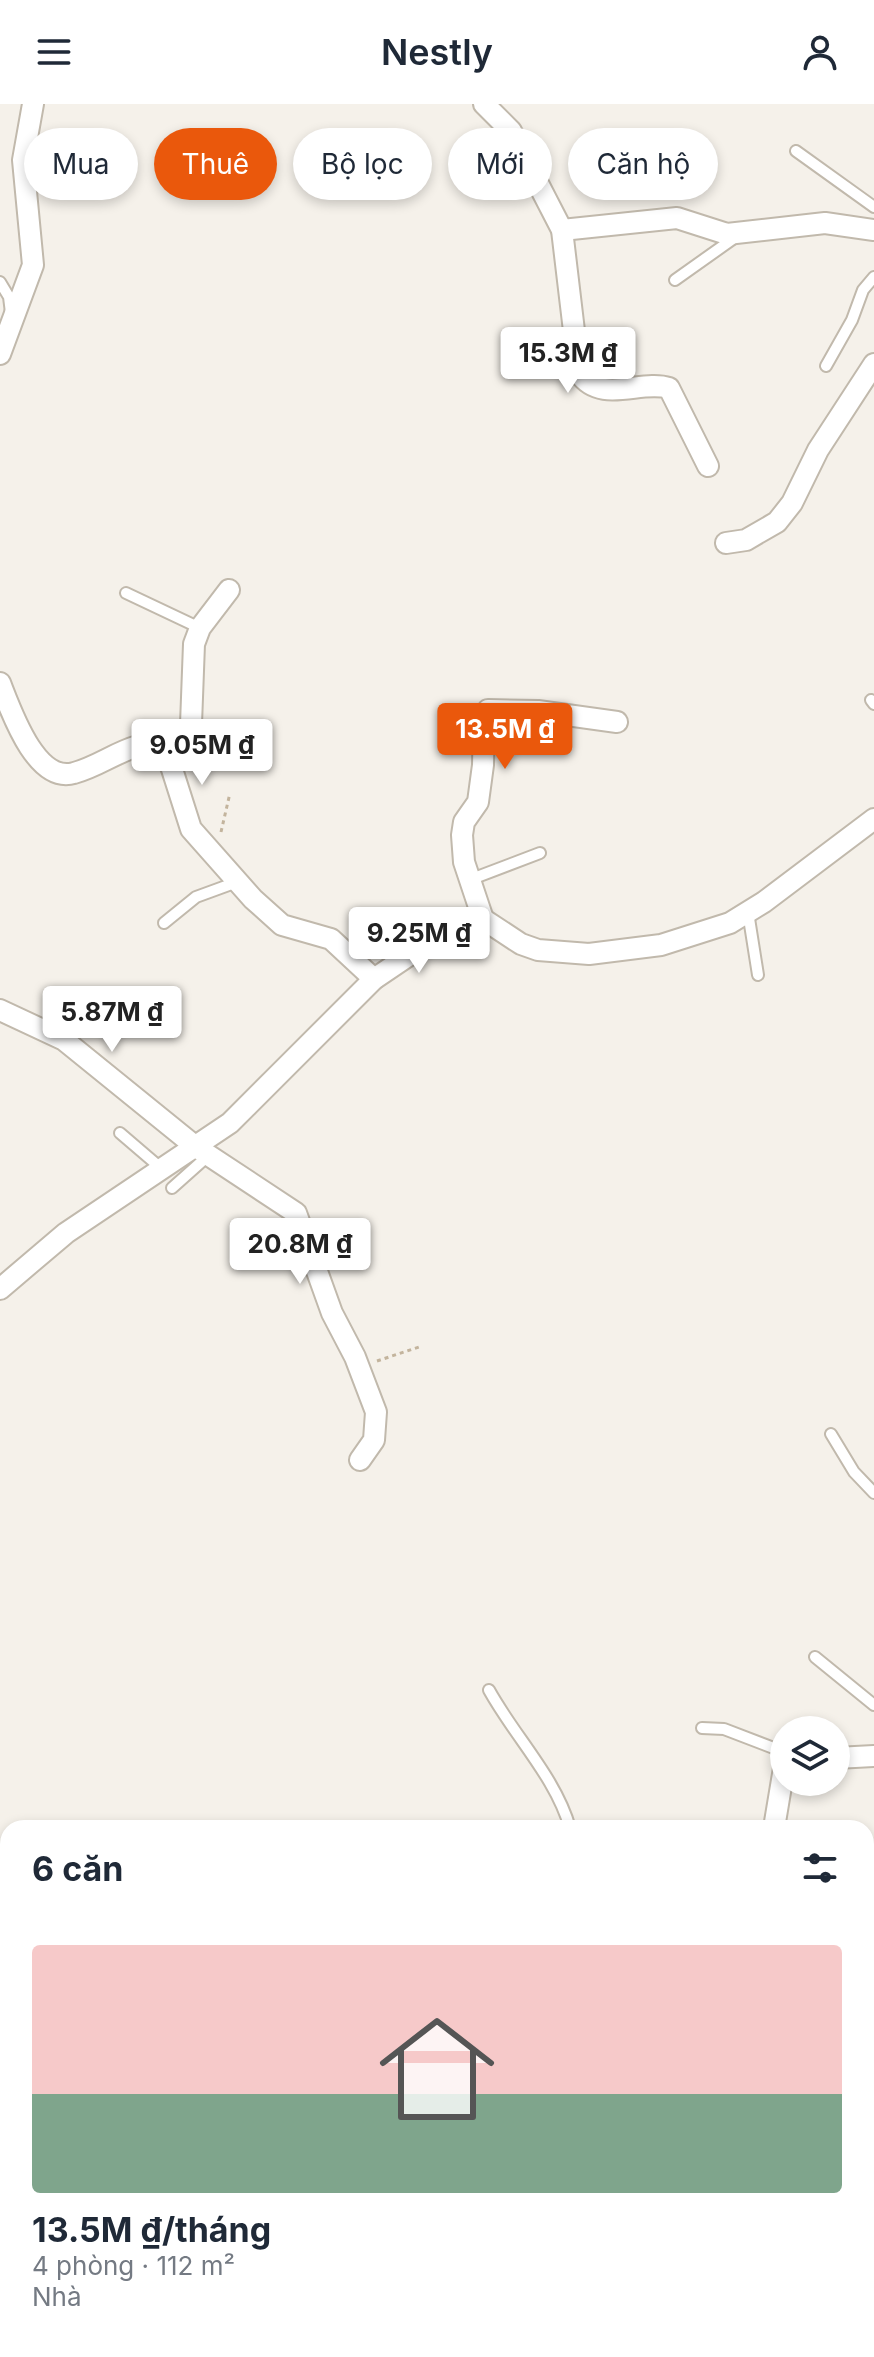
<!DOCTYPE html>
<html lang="vi">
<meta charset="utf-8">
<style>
:root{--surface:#fff;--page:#f2f2f3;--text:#1f2937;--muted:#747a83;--accent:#ea580c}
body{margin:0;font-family:Inter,sans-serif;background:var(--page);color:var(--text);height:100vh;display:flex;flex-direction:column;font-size:30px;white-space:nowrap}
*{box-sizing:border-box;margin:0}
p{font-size:26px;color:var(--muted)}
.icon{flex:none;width:44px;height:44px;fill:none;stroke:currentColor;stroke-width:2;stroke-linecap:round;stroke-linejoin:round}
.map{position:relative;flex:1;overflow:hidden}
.details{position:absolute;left:0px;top:1716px;width:874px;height:538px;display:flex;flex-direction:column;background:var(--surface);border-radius:24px 24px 0 0;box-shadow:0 4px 12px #0003}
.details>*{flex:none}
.top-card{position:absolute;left:24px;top:24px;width:826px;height:72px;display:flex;gap:16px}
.controls{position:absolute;left:770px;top:1612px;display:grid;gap:16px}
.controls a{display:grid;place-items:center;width:80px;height:80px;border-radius:50%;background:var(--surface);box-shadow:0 4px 12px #0003;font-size:40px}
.price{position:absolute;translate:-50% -68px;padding:0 18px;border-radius:8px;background:#fff;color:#222;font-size:26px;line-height:52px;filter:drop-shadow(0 2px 4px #0008)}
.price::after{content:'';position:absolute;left:50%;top:48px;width:24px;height:18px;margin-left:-12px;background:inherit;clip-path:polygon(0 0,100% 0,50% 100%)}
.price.current{background:var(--accent);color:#fff}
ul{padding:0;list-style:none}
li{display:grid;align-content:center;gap:16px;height:424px;padding:0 32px}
li span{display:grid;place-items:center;height:248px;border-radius:8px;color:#555}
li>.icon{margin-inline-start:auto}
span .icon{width:144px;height:144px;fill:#fffc;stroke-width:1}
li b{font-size:34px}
h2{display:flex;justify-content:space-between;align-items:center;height:96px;padding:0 32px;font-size:34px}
.pill{padding:0 28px;border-radius:36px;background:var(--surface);box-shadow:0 4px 12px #0003;font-size:28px;line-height:72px}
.pill.current{background:var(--accent);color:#fff}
header{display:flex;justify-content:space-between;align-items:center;height:104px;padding:0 32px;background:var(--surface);font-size:36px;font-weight:600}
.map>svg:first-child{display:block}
.water{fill:#a6d6f2}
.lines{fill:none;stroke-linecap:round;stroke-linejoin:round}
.service-casing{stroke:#c1b9ac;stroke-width:14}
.minor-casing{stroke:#c1b9ac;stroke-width:24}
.path{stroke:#c3b49d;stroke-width:3;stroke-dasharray:4 4;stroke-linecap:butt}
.service{stroke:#fff;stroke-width:10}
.minor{stroke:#fff;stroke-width:20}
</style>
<header><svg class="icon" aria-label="menu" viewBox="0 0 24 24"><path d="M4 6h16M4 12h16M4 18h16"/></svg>Nestly<svg class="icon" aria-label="person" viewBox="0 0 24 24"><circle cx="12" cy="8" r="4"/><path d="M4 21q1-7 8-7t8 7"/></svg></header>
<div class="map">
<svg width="874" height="2253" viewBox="0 0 874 2253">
<rect width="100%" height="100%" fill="#f5f1ea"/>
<!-- water -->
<polygon class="water" points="874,2125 874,2253 533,2253 547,2246 866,2246 866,2127"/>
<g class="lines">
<!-- service casing -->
<g class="service-casing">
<g id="service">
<polyline points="796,47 874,103"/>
<polyline points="675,176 737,132"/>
<polyline points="0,178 9,193 11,209"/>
<polyline points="826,262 852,216 863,186 874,173"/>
<polyline points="126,489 200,524"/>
<polyline points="871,596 874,600"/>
<polyline points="469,776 540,749"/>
<polyline points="748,808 758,871"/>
<polyline points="164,819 196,793 237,778"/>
<polyline points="120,1029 162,1065"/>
<polyline points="172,1084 209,1051"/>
<polyline points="831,1330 854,1368 874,1389"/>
<polyline points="815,1553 874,1601"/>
<path d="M489 1586C515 1633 556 1674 570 1724"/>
<polyline points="702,1624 724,1625 784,1648"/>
</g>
</g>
<!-- minor casing -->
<g class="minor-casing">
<g id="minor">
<path d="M484 0 511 27 562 126 579 269C601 301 641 275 669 284L708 362"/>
<polyline points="562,126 677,114 727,130 825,119 874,126"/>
<polyline points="0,250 33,161 23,56 33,0"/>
<polyline points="726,439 746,436 777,418 792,399 818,346 874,260"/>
<path d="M0 579C11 607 36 680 74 669 97 663 116 648 138 642L162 651 171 662 191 725 253 795 282 821 331 835 374 875"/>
<polyline points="171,662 191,620 194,540 200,524 229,486"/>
<polyline points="483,815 464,758 462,731 464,718 478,698 483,661 484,613 488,606 538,607 617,618"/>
<polyline points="0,906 64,936 196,1043 296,1109 332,1209 355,1253 376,1308 374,1336 360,1356"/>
<polyline points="0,1185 66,1129 230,1019 374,875 451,823 483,815 521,840 538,846 589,850 661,841 730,819 764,798 874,715"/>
<polyline points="836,1654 874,1652"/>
<polyline points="774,1724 784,1664"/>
</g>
</g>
<!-- path -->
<g class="path">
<polyline points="221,728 230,689"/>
<polyline points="377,1257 419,1243"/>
</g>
<!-- service -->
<use href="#service" class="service"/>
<!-- minor -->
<use href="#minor" class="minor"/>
</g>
</svg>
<div class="controls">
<a><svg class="icon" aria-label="layers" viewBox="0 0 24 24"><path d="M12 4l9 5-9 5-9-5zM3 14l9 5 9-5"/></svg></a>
</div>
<b class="price" style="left:568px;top:291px">15.3M ₫</b>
<b class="price current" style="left:505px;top:667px">13.5M ₫</b>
<b class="price" style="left:202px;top:683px">9.05M ₫</b>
<b class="price" style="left:419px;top:871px">9.25M ₫</b>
<b class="price" style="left:112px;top:950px">5.87M ₫</b>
<b class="price" style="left:300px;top:1182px">20.8M ₫</b>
<div class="top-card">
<a class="pill">Mua</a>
<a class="pill current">Thuê</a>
<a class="pill">Bộ lọc</a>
<a class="pill">Mới</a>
<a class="pill">Căn hộ</a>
</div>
<section class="details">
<h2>6 căn<svg class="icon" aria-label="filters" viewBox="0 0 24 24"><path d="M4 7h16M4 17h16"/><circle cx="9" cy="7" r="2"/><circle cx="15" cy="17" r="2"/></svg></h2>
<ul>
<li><span style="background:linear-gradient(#f6c9c9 60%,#7fa58c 0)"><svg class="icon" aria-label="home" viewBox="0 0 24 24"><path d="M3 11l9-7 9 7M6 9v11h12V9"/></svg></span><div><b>13.5M ₫/tháng</b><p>4 phòng · 112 m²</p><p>Nhà</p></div></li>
</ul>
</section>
</div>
